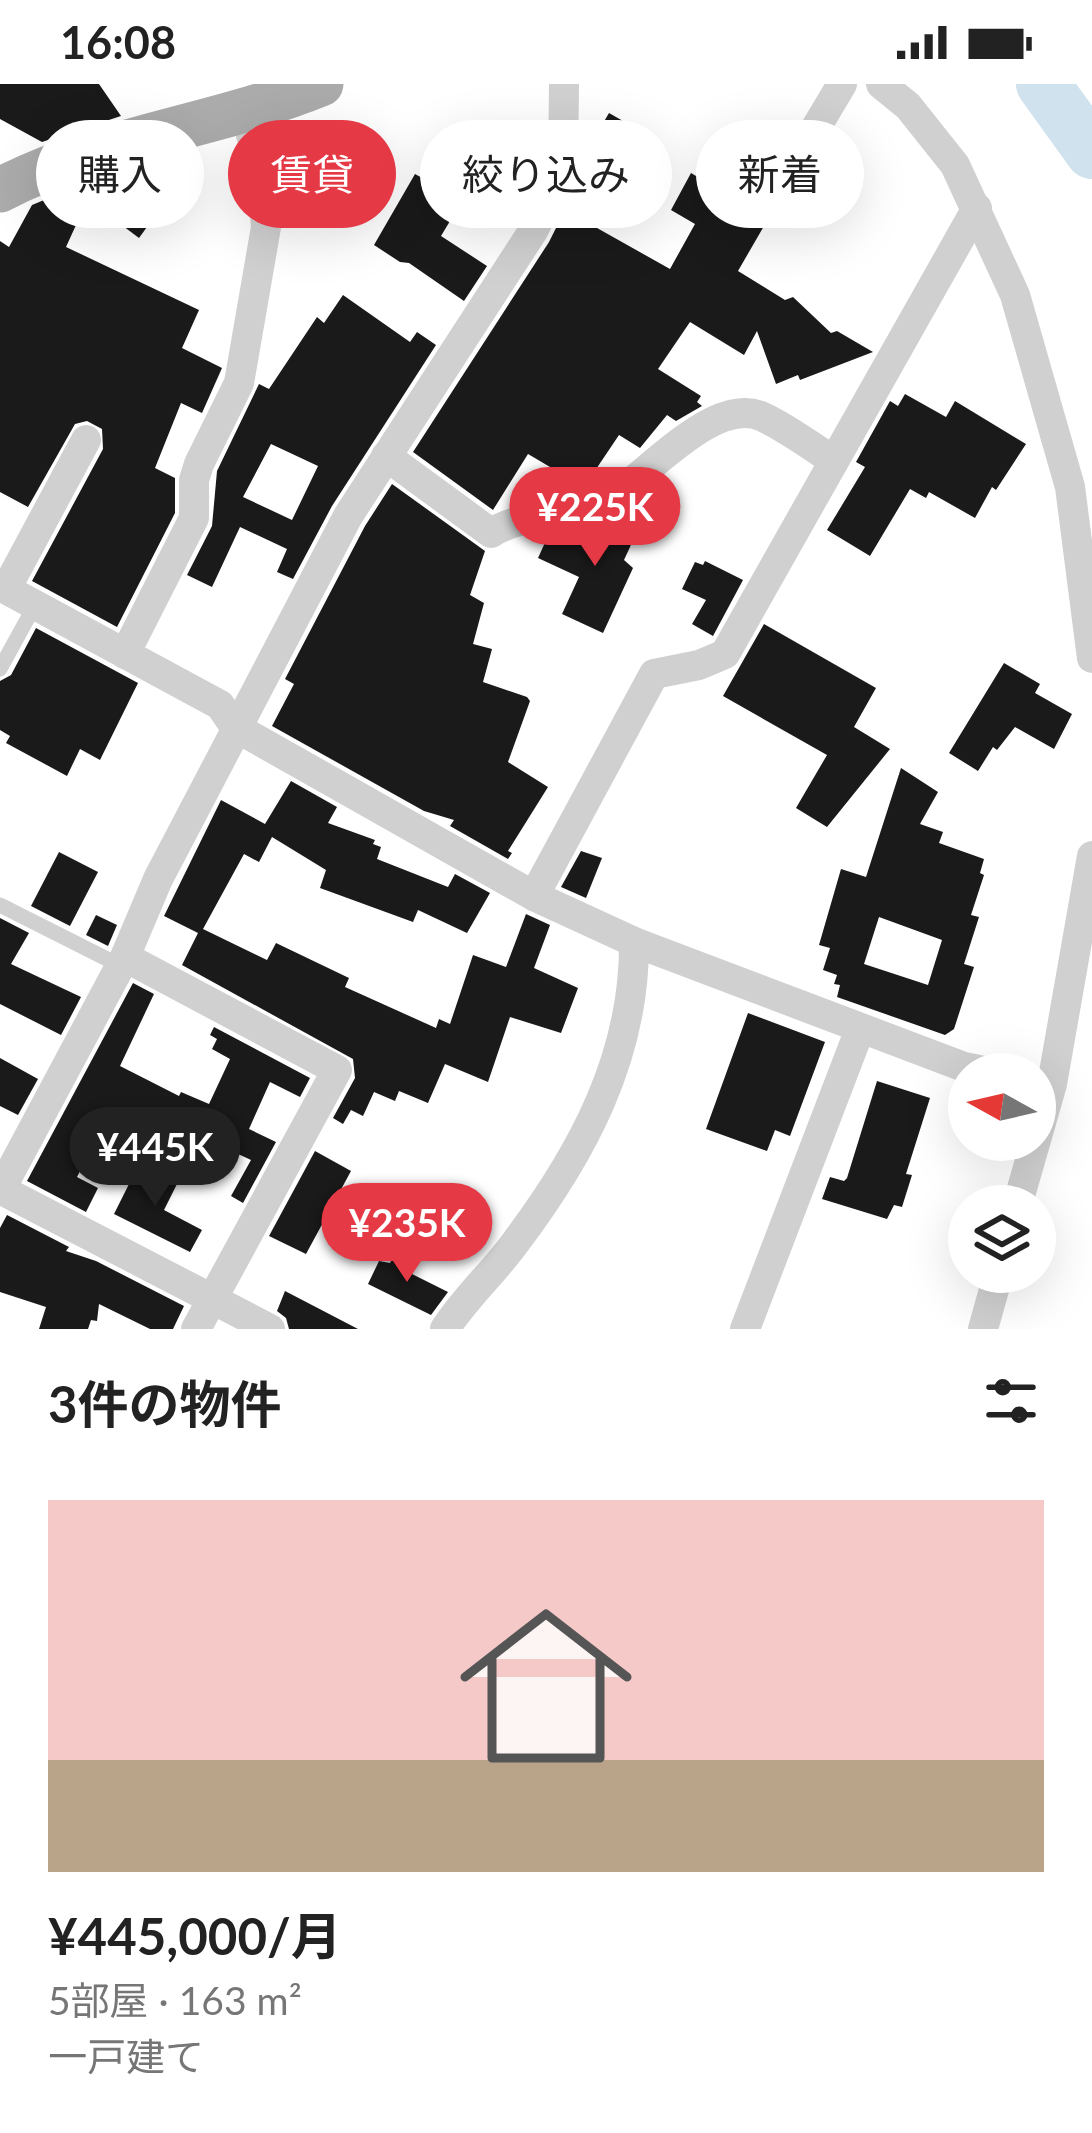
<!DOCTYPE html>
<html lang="ja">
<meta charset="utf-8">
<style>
:root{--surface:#fff;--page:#f2f2f2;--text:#222;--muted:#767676;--line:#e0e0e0;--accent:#e63946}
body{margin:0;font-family:Lato,"Noto Sans JP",sans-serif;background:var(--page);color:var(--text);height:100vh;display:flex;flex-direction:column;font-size:45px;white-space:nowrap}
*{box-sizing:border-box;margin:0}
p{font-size:39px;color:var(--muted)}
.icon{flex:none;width:66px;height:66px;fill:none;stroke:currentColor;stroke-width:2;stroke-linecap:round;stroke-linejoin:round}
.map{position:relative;height:1245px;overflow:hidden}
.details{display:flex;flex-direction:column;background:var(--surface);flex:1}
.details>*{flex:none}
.top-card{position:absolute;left:36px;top:36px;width:1020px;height:108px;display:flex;gap:24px}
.needle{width:78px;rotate:278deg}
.controls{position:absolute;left:948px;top:969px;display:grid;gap:24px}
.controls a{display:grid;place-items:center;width:108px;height:108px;border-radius:50%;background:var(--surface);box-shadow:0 12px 48px #0002;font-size:60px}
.price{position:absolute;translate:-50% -102px;padding:0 27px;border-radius:42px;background:var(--accent);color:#fff;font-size:39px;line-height:78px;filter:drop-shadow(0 3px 6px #0008)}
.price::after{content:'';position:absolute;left:50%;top:72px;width:36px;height:27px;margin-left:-18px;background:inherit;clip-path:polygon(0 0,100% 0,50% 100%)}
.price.selected{background:#222;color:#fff}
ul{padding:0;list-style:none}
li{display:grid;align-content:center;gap:24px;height:636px;padding:0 48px}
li+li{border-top:3px solid var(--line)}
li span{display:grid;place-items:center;height:372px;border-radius:0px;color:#555}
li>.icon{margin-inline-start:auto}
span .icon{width:216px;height:216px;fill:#fffc;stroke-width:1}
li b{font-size:51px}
h2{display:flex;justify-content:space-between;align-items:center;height:144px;padding:0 48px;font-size:51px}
.chip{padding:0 42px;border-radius:54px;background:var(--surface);box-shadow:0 12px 48px #0002;font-size:42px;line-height:108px}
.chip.selected{background:var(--accent);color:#fff}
.status{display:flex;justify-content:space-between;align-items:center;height:84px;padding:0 60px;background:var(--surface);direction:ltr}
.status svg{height:33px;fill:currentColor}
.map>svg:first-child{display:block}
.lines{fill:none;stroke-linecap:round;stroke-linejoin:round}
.river{stroke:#cfe2ee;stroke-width:54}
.building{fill:#1a1a1a;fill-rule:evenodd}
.lane{stroke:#d0d0d0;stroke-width:15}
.street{stroke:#d0d0d0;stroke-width:30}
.primary{stroke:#ababab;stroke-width:45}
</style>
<div class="status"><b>16:08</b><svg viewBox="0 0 49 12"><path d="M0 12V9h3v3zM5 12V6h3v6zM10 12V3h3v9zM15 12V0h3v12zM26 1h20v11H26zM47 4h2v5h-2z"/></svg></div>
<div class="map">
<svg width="1092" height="1245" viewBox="0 0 1092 1245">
<rect width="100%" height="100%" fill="#fff"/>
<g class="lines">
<!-- river -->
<polyline class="river" points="1043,0 1092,68"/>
</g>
<!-- building -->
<g class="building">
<polygon points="0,0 99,0 121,32 42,58 0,35"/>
<polygon points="609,29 644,49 619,92 584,72"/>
<polygon points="330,39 355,50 345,72 320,60"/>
<polygon points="440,68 506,106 511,98 531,108 516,137 465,112 441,152 487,182 464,217 409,179 400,178 374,161 415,90 424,95"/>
<polygon points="691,89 768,135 738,187 785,216 793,213 831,249 837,247 873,268 800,296 798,291 776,300 757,247 744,271 690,238 658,285 701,312 697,318 702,322 676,337 667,331 640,364 619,351 584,403 528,370 493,426 413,368 549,158 565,126 670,185 695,140 671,126"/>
<polygon points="116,92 160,125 139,154 95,121"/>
<polygon points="78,102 91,108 66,163 199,226 182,264 222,284 202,329 181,319 155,384 175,394 175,429 117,543 32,497 103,365 102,345 87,337 75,340 28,423 0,408 0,157 9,163 32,121"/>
<path d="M343 211 410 258 417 248 436 261 332 422 293 495 277 488 287 465 240 443 212 503 187 491 212 442 217 387 259 300 269 305 317 233 324 239ZM271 360 318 382 292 436 243 413Z"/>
<polygon points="905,310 946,333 955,317 1026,360 996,406 992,403 975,434 929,408 926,414 910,405 870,472 827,446 865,383 856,378 890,317 898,322"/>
<polygon points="392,400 485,467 470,511 484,519 473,560 492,565 483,598 527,613 530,617 508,678 548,703 508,767 512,769 508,775 450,742 454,736 424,727 272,642 294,600 285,595 365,442"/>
<polygon points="623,429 642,437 624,476 633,484 603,549 562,530 579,493 538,474 548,452 562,450 590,463 600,441"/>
<polygon points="705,477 743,496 713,552 692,540 706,516 682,505 695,478 703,481"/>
<polygon points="764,540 876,604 854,643 890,665 827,743 796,724 827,671 723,612"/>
<polygon points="36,544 138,599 100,676 80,665 67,692 6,659 10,652 0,646 0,597 11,591"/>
<polygon points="1004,579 1040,600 1035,609 1072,630 1054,665 1015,643 997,666 993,663 978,687 949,669"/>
<path d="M901 684 938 708 920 740 943 748 939 759 984 775 980 789 984 791 971 831 979 833 964 880 974 883 954 945 945 951 837 913 840 901 834 900 837 891 823 886 830 864 819 861 841 785 866 793ZM879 833 942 856 928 901 864 880Z"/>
<polygon points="291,697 337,723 328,739 375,756 373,760 381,763 377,775 448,803 455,790 490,809 467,849 418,826 413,838 320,804 326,786 272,753 259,778 244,770 203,845 267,876 276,859 349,894 345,903 436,944 439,935 450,940 473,871 506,883 526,830 550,841 534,884 578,904 561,949 510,933 488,998 445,980 428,1019 399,1007 395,1017 374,1008 363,1032 351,1026 343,1040 333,1034 355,994 353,975 182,881 198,849 164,832 221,716 265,740"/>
<polygon points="581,767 602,774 586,814 561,803"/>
<polygon points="59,768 98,788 70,842 31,822"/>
<polygon points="96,831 117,841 108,862 86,851"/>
<polygon points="0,834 29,849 11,880 81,913 61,951 0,920"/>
<polygon points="133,899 154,910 120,982 179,1012 181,1008 209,1020 230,975 212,965 217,955 210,951 214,943 310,994 300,1013 270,998 249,1045 276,1058 243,1119 231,1112 251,1076 159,1033 143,1064 102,1044 77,1093 98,1104 86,1128 27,1097"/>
<polygon points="748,929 825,958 790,1052 775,1046 767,1067 706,1045"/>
<polygon points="0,974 38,995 18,1031 0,1022"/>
<polygon points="877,997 930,1014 906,1090 912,1091 902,1123 894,1121 887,1135 822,1115 830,1093 844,1097 847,1094"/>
<polygon points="315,1067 351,1087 306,1170 269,1152"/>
<polygon points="139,1080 177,1100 164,1126 202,1146 190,1168 114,1130"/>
<polygon points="7,1131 69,1163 66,1167 96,1177 184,1222 173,1245 150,1245 99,1220 97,1237 91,1236 88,1245 39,1245 46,1223 0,1208 0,1144"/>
<polygon points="395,1169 417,1180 412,1190 448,1208 431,1231 368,1200 379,1177 390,1179"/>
<polygon points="285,1207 358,1245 289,1245 286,1234 277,1227"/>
</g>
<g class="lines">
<!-- lane -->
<g class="lane">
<polyline points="0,585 35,521"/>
<polyline points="0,821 109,876 122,873"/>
</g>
<!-- street -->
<g class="street">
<polyline points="881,0 908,22 955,81 1015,211 1070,403 1092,574"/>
<polyline points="780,104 842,0"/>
<path d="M386 372 491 449C528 426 571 437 606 417 645 394 714 310 763 333 787 344 811 362 834 377"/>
<polyline points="0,502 220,621 235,643 534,812 634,858 964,983 999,990"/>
<polyline points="6,505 86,356"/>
<polyline points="125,570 194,434 194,396 199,380 239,299 266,143 262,91 244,25"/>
<polyline points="534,812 654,590 699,581 725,570 977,124"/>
<polyline points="125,873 337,986 196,1245"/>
<polyline points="0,1105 270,1245"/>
<polyline points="0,1107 125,873 158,795 348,432 533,147 563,87 564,0"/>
<polyline points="1017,1122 1052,1000 1092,772"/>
<path d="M445 1245C465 1214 493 1189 515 1159 582 1070 635 973 634 858"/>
<polyline points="745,1245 860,945"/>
<polyline points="983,1245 999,1188"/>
</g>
<!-- primary -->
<path class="primary" d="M0 106C101 53 216 43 321 0"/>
</g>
</svg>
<div class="controls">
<a><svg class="needle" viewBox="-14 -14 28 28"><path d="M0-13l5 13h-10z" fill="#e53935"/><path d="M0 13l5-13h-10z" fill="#767676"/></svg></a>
<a><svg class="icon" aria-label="layers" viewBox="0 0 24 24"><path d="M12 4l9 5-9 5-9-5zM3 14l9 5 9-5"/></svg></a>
</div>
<b class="price" style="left:595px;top:485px">¥225K</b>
<b class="price selected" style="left:155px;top:1125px">¥445K</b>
<b class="price" style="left:407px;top:1201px">¥235K</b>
<div class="top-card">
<a class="chip">購入</a>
<a class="chip selected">賃貸</a>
<a class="chip">絞り込み</a>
<a class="chip">新着</a>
</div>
</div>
<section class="details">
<h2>3件の物件<svg class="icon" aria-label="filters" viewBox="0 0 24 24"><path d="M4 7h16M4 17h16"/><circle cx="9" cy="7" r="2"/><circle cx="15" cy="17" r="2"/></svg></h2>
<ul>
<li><span style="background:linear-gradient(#f6c9c9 70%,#b9a48a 0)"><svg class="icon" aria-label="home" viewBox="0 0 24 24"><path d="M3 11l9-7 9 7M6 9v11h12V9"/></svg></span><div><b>¥445,000/月</b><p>5部屋 · 163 m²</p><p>一戸建て</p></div></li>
</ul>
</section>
